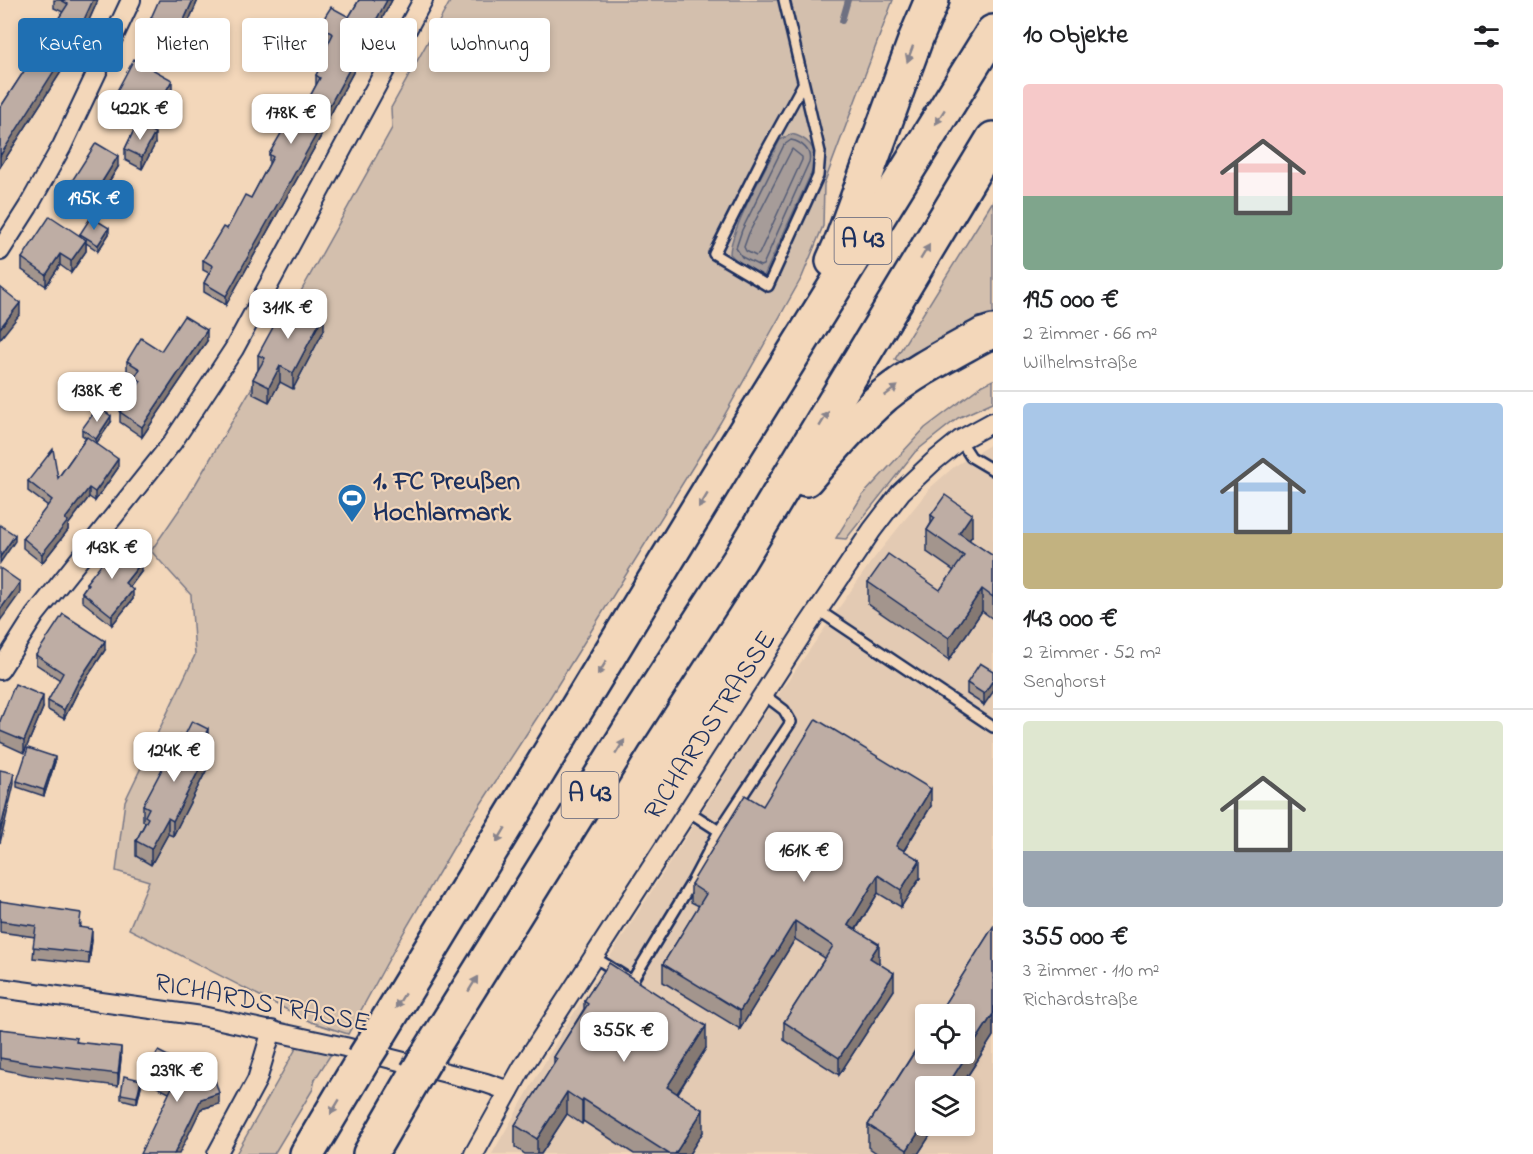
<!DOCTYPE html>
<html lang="de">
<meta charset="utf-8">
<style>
:root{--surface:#fff;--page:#f6f6f6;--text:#202124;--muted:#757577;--line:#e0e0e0;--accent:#1f6fb2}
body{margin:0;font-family:"Indie Flower",sans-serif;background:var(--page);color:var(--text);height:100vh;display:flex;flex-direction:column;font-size:22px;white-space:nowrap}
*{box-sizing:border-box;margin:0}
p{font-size:20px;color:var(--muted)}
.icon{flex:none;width:33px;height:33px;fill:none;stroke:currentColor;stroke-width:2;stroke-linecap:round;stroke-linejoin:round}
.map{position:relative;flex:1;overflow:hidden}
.drawer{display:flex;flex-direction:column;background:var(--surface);width:540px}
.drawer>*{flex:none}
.banner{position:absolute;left:18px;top:18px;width:570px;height:54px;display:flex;gap:12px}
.controls{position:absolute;left:915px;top:1004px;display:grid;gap:12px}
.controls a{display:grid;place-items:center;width:60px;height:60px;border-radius:6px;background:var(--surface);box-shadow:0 3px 9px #0003;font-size:30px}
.price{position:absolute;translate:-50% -51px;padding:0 14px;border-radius:12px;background:#fff;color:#222;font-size:20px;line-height:39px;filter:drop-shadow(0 2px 3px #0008)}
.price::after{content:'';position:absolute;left:50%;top:36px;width:18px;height:14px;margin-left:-9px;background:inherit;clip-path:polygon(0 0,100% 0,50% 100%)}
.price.current{background:var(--accent);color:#fff}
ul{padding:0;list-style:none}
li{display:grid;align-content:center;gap:12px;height:318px;padding:0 30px}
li+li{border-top:2px solid var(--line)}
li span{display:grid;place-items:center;height:186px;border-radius:6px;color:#555}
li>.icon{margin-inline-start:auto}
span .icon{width:108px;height:108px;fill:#fffc;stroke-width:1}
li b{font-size:26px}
h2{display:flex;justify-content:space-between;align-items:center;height:72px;padding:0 30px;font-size:26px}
.tag{padding:0 21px;border-radius:6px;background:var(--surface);box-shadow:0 3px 9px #0003;font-size:21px;line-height:54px}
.tag.current{background:var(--accent);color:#fff}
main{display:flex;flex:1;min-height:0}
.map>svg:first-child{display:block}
.built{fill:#e3cab3;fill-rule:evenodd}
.green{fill:#d3bfad;stroke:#777786;stroke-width:1.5}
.water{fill:#a69c99;stroke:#6e7081;stroke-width:1.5}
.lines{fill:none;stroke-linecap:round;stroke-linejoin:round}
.shore{stroke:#535b76;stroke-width:1.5}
.stream{stroke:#6e7081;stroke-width:6}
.service-casing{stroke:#1b2f5e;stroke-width:14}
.minor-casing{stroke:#1b2f5e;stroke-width:22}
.motorway-casing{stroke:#1b2f5e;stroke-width:38}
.service{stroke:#f3d7ba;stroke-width:9}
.minor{stroke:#f3d7ba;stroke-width:18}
.motorway{stroke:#f3d7ba;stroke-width:33}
.motorway-bridge-casing{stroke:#1b2f5e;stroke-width:38;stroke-linecap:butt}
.motorway-bridge{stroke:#f3d7ba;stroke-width:33}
.wall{fill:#a3958d;stroke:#1b2f5e;stroke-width:1.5}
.shaded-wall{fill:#857973;stroke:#1b2f5e;stroke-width:1.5}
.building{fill:#beada4;stroke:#1b2f5e;stroke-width:1.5}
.oneway{fill:#87838c}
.labels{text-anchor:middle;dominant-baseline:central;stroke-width:4.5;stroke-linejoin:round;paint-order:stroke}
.shield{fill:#f3d7ba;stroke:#5c617a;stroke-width:1.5}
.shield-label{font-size:26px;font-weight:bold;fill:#1b2f5e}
.poi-label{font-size:27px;font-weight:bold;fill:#1b2f5e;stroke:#f3d7ba;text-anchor:start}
.street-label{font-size:27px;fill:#1b2f5e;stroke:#f3d7ba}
</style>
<main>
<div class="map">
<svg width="993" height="1154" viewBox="0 0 993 1154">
<rect width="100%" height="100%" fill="#f3d7ba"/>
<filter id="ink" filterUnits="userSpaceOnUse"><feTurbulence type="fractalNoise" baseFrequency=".0167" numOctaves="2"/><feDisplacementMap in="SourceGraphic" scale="12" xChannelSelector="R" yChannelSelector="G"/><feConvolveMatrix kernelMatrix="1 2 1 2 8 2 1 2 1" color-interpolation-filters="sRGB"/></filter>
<g filter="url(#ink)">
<!-- built -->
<path class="built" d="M993 443V1154H492L564 1029 757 725 871 562 931 487 955 466ZM926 1014H964V1053H926ZM926 1086H964V1125H926Z"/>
<!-- green -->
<g class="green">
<polygon points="451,0 893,0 824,184 823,226 802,277 720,423 544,707 462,833 401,937 348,1034 311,1022 129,929 149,881 116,871 125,801 195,655 191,595 151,551 188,497 261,372 290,311 392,128 391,108"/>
<polygon points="993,201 993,316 962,330 903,364 895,359"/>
<polygon points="993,380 993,402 958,418 915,452 846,539 836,538 862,496 925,428 981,386"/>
<polygon points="298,1045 333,1051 315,1079 313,1089 274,1154 236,1154"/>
</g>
<!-- water -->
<path class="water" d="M791 134C806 137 818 148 815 165L764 276 738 262 730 254C730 230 768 164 780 140Z"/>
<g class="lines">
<!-- shore -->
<g class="shore">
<path d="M791 140C802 142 812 151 809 162L763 265 760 266 742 257 736 248 742 230 784 145Z"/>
<polygon points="792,149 802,157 802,160 759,254 756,256 746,251 744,247 749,233"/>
</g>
<!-- stream -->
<polyline class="stream" points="842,21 848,0"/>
<!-- service casing -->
<g class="service-casing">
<g id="service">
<polyline points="784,0 820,152 818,176 768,286 714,254 764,155 803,84"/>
<polyline points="960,440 971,457 993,470"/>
<polyline points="818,610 993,727"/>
<polyline points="719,831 791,722 784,710 763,694"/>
<polyline points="594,957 632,981 692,882 719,831 688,811"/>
</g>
</g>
<!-- minor casing -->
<g class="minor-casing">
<g id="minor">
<polyline points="0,251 28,207 62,146 131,0"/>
<polyline points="0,670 35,615 172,443 234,349 423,0"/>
<polyline points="0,988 202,1016 345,1047 486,1083 509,1091"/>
<polyline points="217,1154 257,1080 272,1030"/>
<polyline points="474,1154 522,1068 808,625 872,530 901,492 933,462 960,440 993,422"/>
</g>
</g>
<!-- motorway casing -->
<g class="motorway-casing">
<g id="motorway">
<polyline points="833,261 841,243 916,38 932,0"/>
<path d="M806 479C831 450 856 420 885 395 915 371 949 354 983 335L993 332"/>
<polyline points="375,1041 733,451 993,32"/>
<polyline points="427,1056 629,731 740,559 993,139"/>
<polyline points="307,1154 363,1060"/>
<polyline points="370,1154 417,1073"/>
</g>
</g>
<!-- service -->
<use href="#service" class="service"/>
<!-- minor -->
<use href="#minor" class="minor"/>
<!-- motorway -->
<use href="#motorway" class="motorway"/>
<!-- motorway-bridge casing -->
<g class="motorway-bridge-casing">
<g id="motorway-bridge">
<polyline points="363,1060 375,1041"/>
<polyline points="417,1073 427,1056"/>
</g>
</g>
<!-- motorway-bridge -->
<use href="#motorway-bridge" class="motorway-bridge"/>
</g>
<!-- wall -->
<g class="wall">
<polygon points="54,0 98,0 77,47 0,167 0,108 63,12 54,8"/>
<polygon points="198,0 179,43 151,30 151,18"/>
<polygon points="359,0 392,0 321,132 321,136 226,305 204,292 204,283 209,273 203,270 203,260 251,198 269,164 269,154 300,115 316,85 316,75 321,66 321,58 329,42 319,36 319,26 349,17"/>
<polygon points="172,91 151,131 155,144 142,169 125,160 125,149 135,128 110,115 110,104"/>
<polygon points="118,167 92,209 70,196 70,184"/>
<polygon points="80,234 109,234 98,251 86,243 86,251 71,273 60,265 46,286 22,270 22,258 80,236"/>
<polygon points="324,330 293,389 280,382 269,402 253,394 253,379 258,370 258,355"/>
<polygon points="207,341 142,437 120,422 120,412 136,388 135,387 135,376 127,371 127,361 161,351"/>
<polygon points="111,422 96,443 118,468 95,501 89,497 68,525 68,530 42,563 23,548 23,538 48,506 28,491 28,481 58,478 86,438 82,435 82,429"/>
<polygon points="931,515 972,536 969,540 993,556 993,619 982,611 949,660 868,604 868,582 940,590 954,571 927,552 927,530 931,523"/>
<polygon points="141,572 130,587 133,599 112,625 82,601 82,592 86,586 86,583"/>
<polygon points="105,650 78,691 64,719 48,710 48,701 60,680 36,664 36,655"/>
<polygon points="993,671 984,705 967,694 967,683"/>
<polygon points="43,708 24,753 0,742 0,721"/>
<polygon points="208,745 206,748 209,765 173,836 168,834 151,865 136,856 136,841 145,823 145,822 143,821 143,805"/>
<polygon points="55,762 44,796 17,787 17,781"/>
<polygon points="763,806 931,806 904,851 920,878 901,907 878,893 856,930 879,962 878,963 894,990 839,1075 784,1040 784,1022 825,958 795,939 740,1029 663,982 663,964 699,906 691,902 691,884"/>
<polygon points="0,901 81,924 80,928 92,940 89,964 33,958 35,937 0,932"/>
<polygon points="993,927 993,1036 918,1154 878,1154 868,1147 868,1125"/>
<polygon points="584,1001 706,1048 678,1093 703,1132 689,1154 634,1154 583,1121 582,1124 567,1114 541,1154 525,1154 515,1147 515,1125 554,1064 554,1057 584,1009"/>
<polygon points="0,1029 77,1042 121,1058 118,1086 29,1075 0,1069"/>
<polygon points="147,1071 219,1104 201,1109 147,1082"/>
<polygon points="141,1086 137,1103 121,1099 121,1094"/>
</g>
<!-- shaded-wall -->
<g class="shaded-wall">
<polygon points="93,0 98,0 77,47 0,167 0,156"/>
<polygon points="193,0 198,0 179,43 179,31"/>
<polygon points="387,0 392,0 321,132 321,136 226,305 226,296"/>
<polygon points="172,80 172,91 148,135 148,124"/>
<polygon points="155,133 155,144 142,169 142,157"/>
<polygon points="118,156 118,167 92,209 92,198"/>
<polygon points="109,228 109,234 98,251 98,245"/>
<polygon points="86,240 86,251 71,273 71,261"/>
<polygon points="60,254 60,265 46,286 46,275"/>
<polygon points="20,303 20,314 0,339 0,328"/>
<polygon points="324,314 324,330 293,389 293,373"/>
<polygon points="207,330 207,341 142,437 142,427"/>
<polygon points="280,366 280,382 269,402 269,387"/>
<polygon points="111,416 111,422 96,444 96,439"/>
<polygon points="118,459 118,468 95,501 95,492"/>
<polygon points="89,488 89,497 68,525 68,530 42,563 42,554 65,519"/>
<polygon points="972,514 972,536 960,553 959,533"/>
<polygon points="15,535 15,541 0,563 0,557"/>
<polygon points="141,563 141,572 125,593 125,583"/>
<polygon points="20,582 20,593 0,621 0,610"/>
<polygon points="982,589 982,611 949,660 949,638"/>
<polygon points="133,590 133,599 112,625 112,616"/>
<polygon points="105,641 105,650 78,691 64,719 64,710 78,682"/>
<polygon points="993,680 993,692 984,705 984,694"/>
<polygon points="43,696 43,708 24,753 24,741"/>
<polygon points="208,729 208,745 199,760 199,745"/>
<polygon points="209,750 209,765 173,836 173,821"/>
<polygon points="55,757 55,762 44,796 44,790"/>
<polygon points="14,773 14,784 0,843 0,832"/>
<polygon points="931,789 931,806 896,863 896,846"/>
<polygon points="168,818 168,834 151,865 151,849"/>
<polygon points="920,860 920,878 901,907 901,890"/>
<polygon points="878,875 878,893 848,942 848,925"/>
<polygon points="795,921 795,939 740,1029 740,1011"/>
<polygon points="92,929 92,940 89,964 89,953"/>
<polygon points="879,944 879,962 870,975 870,958"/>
<polygon points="894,973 894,990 839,1075 839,1058"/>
<polygon points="993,1014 993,1036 961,1086 947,1086"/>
<polygon points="706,1026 706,1048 667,1109 667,1087"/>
<polygon points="121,1047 121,1058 118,1086 118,1074"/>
<polygon points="141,1080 141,1086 137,1103 137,1097"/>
<polygon points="567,1092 567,1114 541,1154 537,1154 537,1139"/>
<polygon points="219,1093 219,1104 201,1109 179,1154 174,1154 201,1099"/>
<polygon points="583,1099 583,1121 582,1124 582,1102"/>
<polygon points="703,1110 703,1132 689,1154 675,1154"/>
<polygon points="926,1121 926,1125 937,1125 918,1154 907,1154 907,1150"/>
</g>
<!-- building -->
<g class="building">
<polygon points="61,0 93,0 77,35 0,156 0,108 68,4"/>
<polygon points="159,0 193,0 179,31 151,18"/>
<polygon points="359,0 387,0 319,125 321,126 226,296 204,283 213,266 203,260 223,227 227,229 245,195 251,198 273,157 269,154 294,111 300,115 320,78 316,75 324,60 321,58 333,34 319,26 331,7 349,17"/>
<polygon points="134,59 172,80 148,124 110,104"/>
<polygon points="137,124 155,133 142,157 125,149"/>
<polygon points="96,143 118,156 92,198 70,184"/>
<polygon points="50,216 86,240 71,261 60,254 46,275 22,258"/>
<polygon points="91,217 109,228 98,245 80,234"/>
<polygon points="0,287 20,303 0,328"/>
<polygon points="290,296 324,314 293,373 280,366 269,387 253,379 265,358 258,355"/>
<polygon points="184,316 207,330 142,427 120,412 141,381 135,377 140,369 127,361 141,338 161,351"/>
<polygon points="98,407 111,416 96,439 82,429"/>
<polygon points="87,437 118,459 95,492 89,488 65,519 68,521 42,554 23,538 52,500 28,481 53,449 58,478"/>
<polygon points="945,495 972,514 959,533 993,556 993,597 982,589 949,638 868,582 888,554 940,590 964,556 927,530 935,518 931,515"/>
<polygon points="0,525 15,535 0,557"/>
<polygon points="117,544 141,563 125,583 133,590 112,616 82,592 88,584 86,583"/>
<polygon points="0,568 20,582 0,610"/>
<polygon points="63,614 105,641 78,682 64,710 48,701 63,673 36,655"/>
<polygon points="980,663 993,671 993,680 984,694 967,683"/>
<polygon points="15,684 43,696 24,741 0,731 0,721"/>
<polygon points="816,719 931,789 896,846 920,860 901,890 878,875 848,925 879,944 870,958 894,973 839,1058 784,1022 833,946 795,921 740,1011 663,964 706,894 691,884 745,795 763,806"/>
<polygon points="192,721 208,729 199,745 209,750 173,821 168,818 151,849 136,841 148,818 145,816 149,808 143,805 180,735 184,737"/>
<polygon points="28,748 55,757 44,790 17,781"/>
<polygon points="0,770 14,773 0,832"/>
<polygon points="0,901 81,913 79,927 92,929 89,953 33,947 36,926 0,921"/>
<polygon points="993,927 993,1014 947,1086 926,1086 926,1121 907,1150 868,1125 926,1034 926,1053 964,1053 964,1014 938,1014"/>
<polygon points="609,963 706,1026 667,1087 703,1110 675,1154 669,1154 583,1099 582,1102 567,1092 537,1139 515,1125 557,1059 554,1057 588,1004 584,1001"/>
<polygon points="0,1029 77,1038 76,1042 121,1047 118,1074 29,1063 0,1058"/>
<polygon points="158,1051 201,1073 212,1070 219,1093 201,1099 174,1154 140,1154 173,1085 147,1071"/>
<polygon points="124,1076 141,1080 137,1097 121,1094"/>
</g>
<!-- one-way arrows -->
<defs><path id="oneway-solid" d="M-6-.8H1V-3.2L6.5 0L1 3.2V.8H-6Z" transform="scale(1.5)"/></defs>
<g class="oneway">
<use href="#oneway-solid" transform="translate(910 54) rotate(110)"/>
<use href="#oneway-solid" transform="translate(940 117) rotate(122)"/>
<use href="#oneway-solid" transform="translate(925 252) rotate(-59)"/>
<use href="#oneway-solid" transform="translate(891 391) rotate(-37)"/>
<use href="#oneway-solid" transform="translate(824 419) rotate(-59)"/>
<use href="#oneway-solid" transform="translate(703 501) rotate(121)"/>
<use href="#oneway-solid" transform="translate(602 668) rotate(121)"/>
<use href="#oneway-solid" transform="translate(620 747) rotate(-58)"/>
<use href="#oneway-solid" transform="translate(501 835) rotate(121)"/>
<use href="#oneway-solid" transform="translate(473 984) rotate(-58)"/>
<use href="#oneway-solid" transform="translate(400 1001) rotate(122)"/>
<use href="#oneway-solid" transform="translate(335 1107) rotate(121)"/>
</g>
</g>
<!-- icons -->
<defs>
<g id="stadium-pin" transform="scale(1.5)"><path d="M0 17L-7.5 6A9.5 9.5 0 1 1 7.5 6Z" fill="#1f6fb2" stroke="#f3d7ba"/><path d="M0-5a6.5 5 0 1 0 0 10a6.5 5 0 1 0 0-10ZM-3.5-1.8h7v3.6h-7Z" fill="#fff"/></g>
</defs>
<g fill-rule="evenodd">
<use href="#stadium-pin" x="352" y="498"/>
</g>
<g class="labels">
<!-- shield labels -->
<g class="shield">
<rect x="834.5" y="218" width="57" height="46" rx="4.5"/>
<rect x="561.5" y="772" width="57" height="46" rx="4.5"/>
</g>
<g class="shield-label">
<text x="863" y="241">A 43</text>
<text x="590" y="795">A 43</text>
</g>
<!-- poi labels -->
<g class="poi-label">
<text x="373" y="482">1. FC Preußen<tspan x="373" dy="31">Hochlarmark</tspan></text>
</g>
<!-- street labels -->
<g class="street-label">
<text transform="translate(711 726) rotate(-57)">RICHARDSTRASSE</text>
<text transform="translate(262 1004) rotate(11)">RICHARDSTRASSE</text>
</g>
</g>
</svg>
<div class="controls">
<a><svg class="icon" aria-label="locate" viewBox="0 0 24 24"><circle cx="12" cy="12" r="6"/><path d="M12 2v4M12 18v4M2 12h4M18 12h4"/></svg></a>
<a><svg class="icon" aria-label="layers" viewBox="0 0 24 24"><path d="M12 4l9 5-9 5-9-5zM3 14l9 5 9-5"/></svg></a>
</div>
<b class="price" style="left:140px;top:141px">422K €</b>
<b class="price" style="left:291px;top:145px">178K €</b>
<b class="price current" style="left:94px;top:231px">195K €</b>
<b class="price" style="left:288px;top:340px">311K €</b>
<b class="price" style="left:97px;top:423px">138K €</b>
<b class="price" style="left:112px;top:580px">143K €</b>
<b class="price" style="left:174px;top:783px">124K €</b>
<b class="price" style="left:804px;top:883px">161K €</b>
<b class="price" style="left:624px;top:1063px">355K €</b>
<b class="price" style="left:177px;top:1103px">239K €</b>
<div class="banner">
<a class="tag current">Kaufen</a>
<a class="tag">Mieten</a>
<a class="tag">Filter</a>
<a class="tag">Neu</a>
<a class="tag">Wohnung</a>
</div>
</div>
<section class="drawer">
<h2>10 Objekte<svg class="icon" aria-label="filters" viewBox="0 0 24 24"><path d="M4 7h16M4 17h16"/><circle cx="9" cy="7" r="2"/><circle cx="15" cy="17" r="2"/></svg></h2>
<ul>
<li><span style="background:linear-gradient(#f6c9c9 60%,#7fa58c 0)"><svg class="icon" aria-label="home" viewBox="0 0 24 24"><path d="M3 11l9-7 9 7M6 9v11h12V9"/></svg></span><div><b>195 000 €</b><p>2 Zimmer · 66 m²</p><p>Wilhelmstraße</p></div></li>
<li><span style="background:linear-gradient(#a9c7e8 70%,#c2b280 0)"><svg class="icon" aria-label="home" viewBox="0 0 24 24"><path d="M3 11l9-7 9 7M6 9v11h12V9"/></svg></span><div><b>143 000 €</b><p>2 Zimmer · 52 m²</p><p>Senghorst</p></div></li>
<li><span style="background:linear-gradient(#dfe7d0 70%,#9aa5b1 0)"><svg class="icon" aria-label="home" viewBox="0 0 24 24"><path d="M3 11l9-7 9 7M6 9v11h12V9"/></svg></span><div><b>355 000 €</b><p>3 Zimmer · 110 m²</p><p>Richardstraße</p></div></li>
</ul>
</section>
</main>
